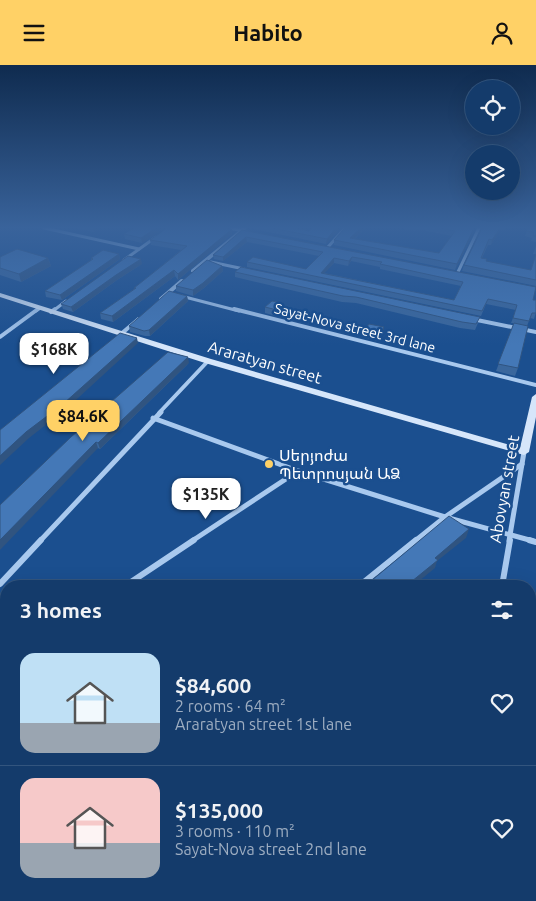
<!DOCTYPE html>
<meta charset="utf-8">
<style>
:root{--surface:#143b6b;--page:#1d4271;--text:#f1f3f6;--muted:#9dadc1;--line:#33557e;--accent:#ffd166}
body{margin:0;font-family:Ubuntu,"Noto Sans Armenian",sans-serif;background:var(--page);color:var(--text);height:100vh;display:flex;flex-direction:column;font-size:19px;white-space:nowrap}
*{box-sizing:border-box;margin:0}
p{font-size:16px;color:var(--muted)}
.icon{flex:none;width:28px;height:28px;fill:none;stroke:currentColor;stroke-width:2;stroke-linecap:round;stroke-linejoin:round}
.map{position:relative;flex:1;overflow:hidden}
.sheet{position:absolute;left:0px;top:515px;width:536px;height:321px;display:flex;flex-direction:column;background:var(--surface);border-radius:20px 20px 0 0;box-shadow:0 5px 20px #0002,0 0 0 1px var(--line)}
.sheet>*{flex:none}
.fabs{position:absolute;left:465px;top:15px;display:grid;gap:10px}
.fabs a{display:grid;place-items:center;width:55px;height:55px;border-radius:50%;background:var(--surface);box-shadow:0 5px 20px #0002,0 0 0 1px var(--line);font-size:25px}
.price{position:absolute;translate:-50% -42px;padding:0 11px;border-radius:10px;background:#fff;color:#222;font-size:16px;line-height:32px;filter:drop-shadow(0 1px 2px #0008)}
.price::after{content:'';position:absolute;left:50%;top:30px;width:15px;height:11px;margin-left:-8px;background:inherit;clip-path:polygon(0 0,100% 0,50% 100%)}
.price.current{background:var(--accent);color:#111}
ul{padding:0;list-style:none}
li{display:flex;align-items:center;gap:15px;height:125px;padding:0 20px}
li+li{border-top:1px solid var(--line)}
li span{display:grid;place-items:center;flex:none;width:140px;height:100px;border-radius:15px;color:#555}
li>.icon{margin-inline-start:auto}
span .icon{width:60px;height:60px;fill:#fffc;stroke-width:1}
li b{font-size:21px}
h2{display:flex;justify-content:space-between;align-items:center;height:60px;padding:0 20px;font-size:21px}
header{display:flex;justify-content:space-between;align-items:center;height:65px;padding:0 20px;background:var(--accent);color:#111;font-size:22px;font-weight:700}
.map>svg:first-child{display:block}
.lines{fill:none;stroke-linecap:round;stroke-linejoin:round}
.minor-far4{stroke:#a9c9ee;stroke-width:3}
.minor-far3{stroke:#a9c9ee;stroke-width:4}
.minor-far2{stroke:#a9c9ee;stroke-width:5}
.minor-far1{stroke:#a9c9ee;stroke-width:6}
.minor{stroke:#a9c9ee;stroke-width:8}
.tertiary{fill:#a9c9ee;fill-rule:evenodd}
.secondary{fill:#d6e6fa;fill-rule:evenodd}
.wall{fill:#3a679d;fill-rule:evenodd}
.shaded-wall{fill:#305480}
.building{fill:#4478b7;stroke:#305480;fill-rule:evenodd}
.poi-dot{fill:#ffd166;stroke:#1b4f8f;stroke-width:2}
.labels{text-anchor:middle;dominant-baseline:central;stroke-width:5;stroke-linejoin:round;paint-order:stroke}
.far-street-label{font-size:14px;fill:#fff;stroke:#1b4f8f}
.street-label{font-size:16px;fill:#fff;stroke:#1b4f8f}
.poi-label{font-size:16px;fill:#fff;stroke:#1b4f8f;text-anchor:start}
</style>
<header><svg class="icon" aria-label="menu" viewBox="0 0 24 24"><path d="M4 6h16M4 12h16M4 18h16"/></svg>Habito<svg class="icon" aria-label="person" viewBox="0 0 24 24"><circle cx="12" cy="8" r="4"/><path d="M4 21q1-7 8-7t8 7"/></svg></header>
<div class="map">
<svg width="536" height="836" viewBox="0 0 536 836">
<rect width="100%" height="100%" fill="#1b4f8f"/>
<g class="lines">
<!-- minor-far4 -->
<g class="minor-far4">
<polyline points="44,163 139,184"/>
<polyline points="228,163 245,166"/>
<polyline points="328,182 345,163"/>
<polyline points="124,195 156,172"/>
<polyline points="211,197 244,204"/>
<polyline points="457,209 479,163"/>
<polyline points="181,231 239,246"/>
<polyline points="36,246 40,243"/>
<polyline points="53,246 66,236"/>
</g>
<!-- minor-far3 -->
<g class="minor-far3">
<polyline points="234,244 536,320"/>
<polyline points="51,247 55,244"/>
<polyline points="472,254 536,267"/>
<polyline points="0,272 38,244"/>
<polyline points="159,348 208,296"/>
</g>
<!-- minor-far2 -->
<g class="minor-far2">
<polyline points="153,353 298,406 445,452 533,476"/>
<polyline points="40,476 161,347"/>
<polyline points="192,476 298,406"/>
<polyline points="415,476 445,452 522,399"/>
<polyline points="509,476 524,387"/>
</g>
<!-- minor-far1 -->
<g class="minor-far1">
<polyline points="529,475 536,477"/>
<polyline points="0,519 41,475"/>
<polyline points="125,521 194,475"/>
<polyline points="359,521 416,475"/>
<polyline points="502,521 510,475"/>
<polyline points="0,574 6,576"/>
</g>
<!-- minor -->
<g class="minor">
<polyline points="530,649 536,652"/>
<polyline points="25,836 30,830"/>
<polyline points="450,836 451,830"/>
</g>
<!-- tertiary -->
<g class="tertiary">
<polygon points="242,163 247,163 195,207 191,207 191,205"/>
<polygon points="181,214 186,215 163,235 159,235 159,233"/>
<polygon points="138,252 141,254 140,255 123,270 119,270 119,268"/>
</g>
<!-- secondary -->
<polygon class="secondary" points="0,228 211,294 520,383 532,332 536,329 536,352 529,387 524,390 205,298 0,232"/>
</g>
<!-- wall -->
<g class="wall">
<polygon points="76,163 100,163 94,167"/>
<polygon points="131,163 165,163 142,178 125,174 124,169 132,164"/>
<polygon points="249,163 296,163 309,166 312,163 340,163 326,179"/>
<polygon points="345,163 365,163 355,174 439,188 452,171 417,164 415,166 399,163 474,163 473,168 455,205 334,180 334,175"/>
<polygon points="481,163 505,163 504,165 500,165 491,180 488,180 482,193 487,197 531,205 536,189 533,189 536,181 536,221 462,206 464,200"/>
<polygon points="528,163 536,163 536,177 531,176 532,173 525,171"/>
<polygon points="232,164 232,169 178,215 175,211 113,257 101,254 100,248 134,224 134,223 181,185 151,180 150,175"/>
<path d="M242 165 536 222 533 235 536 247 534 254 530 253 527 261 518 303 515 311 496 306 514 258H511L516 245 486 239 481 251 247 202V197L306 204 319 191 247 177 223 196 214 194 213 190ZM351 196 380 202V204L461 221 454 235 324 208 334 198 348 201Z"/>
<polygon points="119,189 120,194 62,235 46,232 45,226 91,195 91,193"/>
<polygon points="0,192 48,193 51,201 21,217 0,210"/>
<polygon points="142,199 117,215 73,247 63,244 61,239"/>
<polygon points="222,201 223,206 204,223 193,231 176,226 176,221"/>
<polygon points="241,202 478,258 475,265 460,263 356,238 342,237 235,212 235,207"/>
<polygon points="187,231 188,236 150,271 145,271 130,267 129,261"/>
<polygon points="265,242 283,244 276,251 265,248"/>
<polygon points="364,266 383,268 378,276 363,272"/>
<polygon points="189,298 100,384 98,383 0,440"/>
</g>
<!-- shaded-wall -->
<g class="shaded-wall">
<polygon points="93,163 100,163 94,167"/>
<polygon points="156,163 165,163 142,178 141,173"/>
<polygon points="336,163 340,163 326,179 327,174"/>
<polygon points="361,163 365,163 350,178 350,173"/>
<polygon points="474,163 473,168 455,205 457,199"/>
<polygon points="500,163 501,163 500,165 491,180 492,175"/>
<polygon points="232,164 232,169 178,215 178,209"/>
<polygon points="246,172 247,177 223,196 223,192"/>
<polygon points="119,189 120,194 62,235 60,230"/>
<polygon points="352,192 351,196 348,201 349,196"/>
<polygon points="48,193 51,201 21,217 19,209"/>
<polygon points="334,193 334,198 321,212 321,208"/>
<polygon points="141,194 142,199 117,215 73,247 71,242 116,210"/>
<polygon points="222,201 223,206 204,223 193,231 193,225"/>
<polygon points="174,205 175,211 113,257 112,251"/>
<polygon points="187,231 188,236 150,271 149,265"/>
<polygon points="283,238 283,244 276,251 277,245"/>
<polygon points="384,262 383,268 378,276 379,270"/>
<polygon points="137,273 138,278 65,345 29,373 0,400 0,391 26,367"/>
<polygon points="188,292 189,298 100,384 98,378"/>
<polygon points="96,377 98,383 0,485 0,475"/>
<polygon points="469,464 466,473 437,496 435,503 413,521 406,521 435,493"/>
</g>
<!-- building -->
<g class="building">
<polygon points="134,163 156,163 141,173 124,169"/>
<polygon points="167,163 227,163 232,164 178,209 174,205 112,251 100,248 136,223 134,223 187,181 150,175"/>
<polygon points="272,163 296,163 309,166 312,163 336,163 327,174"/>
<polygon points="345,163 361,163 350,173 439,188 455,166 440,163 474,163 457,199 334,175"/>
<polygon points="482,163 500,163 492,175 489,174 481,193 487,194 486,196 531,205 536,189 536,215 464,200"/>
<polygon points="528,163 536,163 536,171 533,171 534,167 526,166"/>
<path d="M242 165 536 222 533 235H536V248H532L529 256 513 253 517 240 488 234 482 246 247 197 253 192 306 204 323 187 246 172 223 192 213 190ZM352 192 382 197 380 199 463 217 454 235 321 208 334 193 349 196Z"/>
<polygon points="17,184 48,193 19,209 0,203 0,192"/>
<polygon points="103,185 119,189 60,230 45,226 93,194 91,193"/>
<polygon points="128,191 141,194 116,210 71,242 61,239"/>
<polygon points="207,195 222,201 203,218 193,225 176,221"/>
<polygon points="241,202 480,252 476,259 462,257 356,232 343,231 235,207"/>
<polygon points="169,226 187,231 149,265 144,266 129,261"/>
<polygon points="272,236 283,238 277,245 265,242"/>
<polygon points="514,258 528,261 518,303 498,299"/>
<polygon points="369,259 384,262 379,270 364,266"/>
<polygon points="120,268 137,273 63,339 26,367 0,391 0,365"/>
<polygon points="168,287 188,292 98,378 96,377 0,475 0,440 71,372"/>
<polygon points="449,451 469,464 435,493 438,495 406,521 365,521"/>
</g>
<!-- sky -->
<linearGradient id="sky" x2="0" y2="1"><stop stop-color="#0f2b4f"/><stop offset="0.58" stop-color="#39639b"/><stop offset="1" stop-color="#39639b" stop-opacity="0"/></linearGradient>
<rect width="536" height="280" fill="url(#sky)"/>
<!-- markers -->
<circle class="poi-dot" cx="269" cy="399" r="5"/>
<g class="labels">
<!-- far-street labels -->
<g class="far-street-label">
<text transform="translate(355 263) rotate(14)">Sayat-Nova street 3rd lane</text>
</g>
<!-- street labels -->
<g class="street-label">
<text transform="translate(265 297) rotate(16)">Araratyan street</text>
<text transform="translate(504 424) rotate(-80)">Abovyan street</text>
</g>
<!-- poi labels -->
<g class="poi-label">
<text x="279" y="390">Սերյոժա<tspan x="279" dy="18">Պետրոսյան ԱՁ</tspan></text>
</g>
</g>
</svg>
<div class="fabs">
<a><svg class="icon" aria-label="locate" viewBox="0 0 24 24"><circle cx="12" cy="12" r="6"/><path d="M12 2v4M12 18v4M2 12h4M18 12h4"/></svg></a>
<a><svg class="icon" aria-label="layers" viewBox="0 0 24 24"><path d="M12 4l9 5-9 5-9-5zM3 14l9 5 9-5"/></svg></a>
</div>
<b class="price" style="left:54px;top:310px">$168K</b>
<b class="price current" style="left:83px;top:377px">$84.6K</b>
<b class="price" style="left:206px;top:455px">$135K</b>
<section class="sheet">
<h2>3 homes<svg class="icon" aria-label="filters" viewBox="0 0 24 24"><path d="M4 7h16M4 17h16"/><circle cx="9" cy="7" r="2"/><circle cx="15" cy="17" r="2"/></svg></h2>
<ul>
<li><span style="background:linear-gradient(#bfe0f5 70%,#9aa5b1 0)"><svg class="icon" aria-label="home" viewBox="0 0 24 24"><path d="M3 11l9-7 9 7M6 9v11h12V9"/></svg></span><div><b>$84,600</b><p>2 rooms · 64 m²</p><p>Araratyan street 1st lane</p></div><svg class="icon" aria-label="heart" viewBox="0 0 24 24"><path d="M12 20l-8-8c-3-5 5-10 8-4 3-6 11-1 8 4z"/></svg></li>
<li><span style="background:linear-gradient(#f6c9c9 65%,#9aa5b1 0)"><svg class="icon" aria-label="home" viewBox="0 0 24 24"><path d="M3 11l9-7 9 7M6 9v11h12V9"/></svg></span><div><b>$135,000</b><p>3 rooms · 110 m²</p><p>Sayat-Nova street 2nd lane</p></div><svg class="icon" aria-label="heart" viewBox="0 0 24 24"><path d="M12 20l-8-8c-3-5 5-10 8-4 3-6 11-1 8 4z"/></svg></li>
</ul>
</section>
</div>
